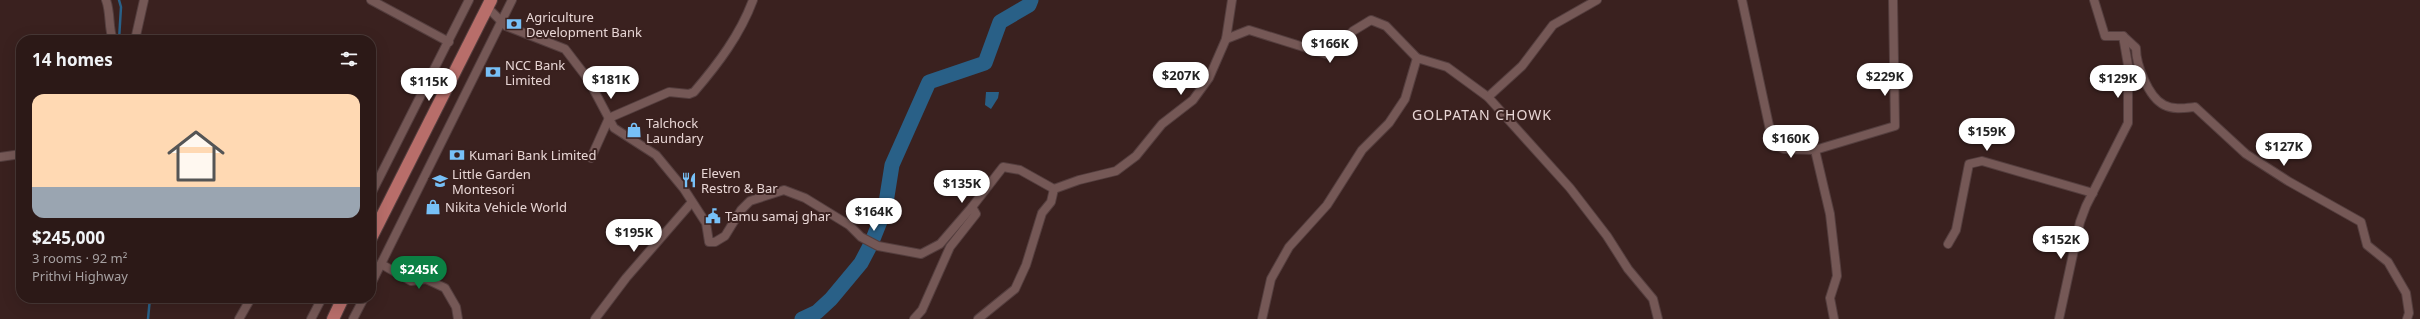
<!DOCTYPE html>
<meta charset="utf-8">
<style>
:root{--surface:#2c1917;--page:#382624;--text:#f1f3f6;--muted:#a6a0a1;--line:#483836;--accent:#0b8043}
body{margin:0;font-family:"Noto Sans",sans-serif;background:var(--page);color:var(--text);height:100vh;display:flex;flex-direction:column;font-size:15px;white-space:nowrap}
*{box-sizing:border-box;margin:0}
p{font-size:13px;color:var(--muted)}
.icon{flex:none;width:22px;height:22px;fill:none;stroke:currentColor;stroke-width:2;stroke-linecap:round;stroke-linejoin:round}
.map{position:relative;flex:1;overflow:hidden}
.sheet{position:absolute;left:16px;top:35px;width:360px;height:268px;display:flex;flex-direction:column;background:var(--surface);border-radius:16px;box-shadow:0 4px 16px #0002,0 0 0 1px var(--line)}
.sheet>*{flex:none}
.price{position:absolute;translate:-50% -34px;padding:0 9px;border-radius:14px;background:#fff;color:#222;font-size:13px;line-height:26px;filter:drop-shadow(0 1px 2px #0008)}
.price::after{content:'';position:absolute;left:50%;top:24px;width:12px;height:9px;margin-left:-6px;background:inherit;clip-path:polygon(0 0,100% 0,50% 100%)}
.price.active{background:var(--accent);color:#fff}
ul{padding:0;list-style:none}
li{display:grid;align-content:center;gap:8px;height:212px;padding:0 16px}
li+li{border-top:1px solid var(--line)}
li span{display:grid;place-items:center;height:124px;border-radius:12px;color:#555}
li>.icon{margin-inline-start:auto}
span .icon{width:72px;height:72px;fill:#fffc;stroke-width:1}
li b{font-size:17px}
h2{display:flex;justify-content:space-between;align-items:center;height:48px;padding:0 16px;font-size:17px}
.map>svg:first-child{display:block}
.water{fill:#296087}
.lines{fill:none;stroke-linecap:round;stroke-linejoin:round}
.stream{stroke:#296087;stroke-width:2.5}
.river{stroke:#296087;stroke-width:15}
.minor-casing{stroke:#543e3e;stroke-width:10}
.trunk-casing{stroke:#543e3e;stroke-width:14}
.minor{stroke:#755856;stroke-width:8}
.trunk{stroke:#b86e6a;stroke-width:12}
.labels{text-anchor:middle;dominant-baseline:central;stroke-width:4;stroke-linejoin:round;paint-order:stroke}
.poi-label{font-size:13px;fill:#e8d6d5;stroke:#3a211f;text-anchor:start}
.neighbourhood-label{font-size:14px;letter-spacing:1px;fill:#e8d6d5;stroke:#3a211f}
</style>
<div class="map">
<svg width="2420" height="319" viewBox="0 0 2420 319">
<rect width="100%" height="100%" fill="#3a211f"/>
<!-- water -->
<polygon class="water" points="986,92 999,92 998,98 991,109 985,105"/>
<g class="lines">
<!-- stream -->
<g class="stream">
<polyline points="119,0 121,7 119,40"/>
<polyline points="148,319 150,298"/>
</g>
<!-- river -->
<polyline class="river" points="802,319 817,312 831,299 861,263 871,244 885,209 892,165 929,82 985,63 1000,22 1029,5 1031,0"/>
<!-- minor casing -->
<g class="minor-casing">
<g id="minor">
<path d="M106 0C111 13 108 27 113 40"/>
<polyline points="371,0 449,42"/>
<polyline points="1742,0 1773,144 1784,149 1815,150 1830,214 1836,266 1837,276 1830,298 1834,319"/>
<polyline points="487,7 506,26 565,49 588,79 614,128 656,155 684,189 706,223 709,242 715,242 725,236 741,210 750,201 784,190 805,198 849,225 861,237 878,246 921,254 940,244 972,207"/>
<path d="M2123 36 2136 48C2136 64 2148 97 2164 105 2174 110 2185 108 2195 107L2246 154 2288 181 2361 222 2367 245 2388 262 2406 293 2409 313 2407 319"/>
<polyline points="1226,39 1249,30 1326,54 1334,52 1353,31 1371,20 1386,26 1417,58"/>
<polyline points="135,40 144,0"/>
<polyline points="1488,97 1522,66 1553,25 1597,0"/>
<polyline points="1815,150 1895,126 1893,0"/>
<polyline points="0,157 21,154"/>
<path d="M591 158 609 118 669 92 689 94 694 92C718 64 740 35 753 0"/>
<polyline points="371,194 469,0"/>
<polyline points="1948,244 1956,230 1969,164 1982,161 2093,193"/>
<polyline points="381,264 411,281 426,279 445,288 456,307 458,319"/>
<polyline points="371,284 512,0"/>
<polyline points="239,319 251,298"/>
<polyline points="311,319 322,298"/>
<polyline points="353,319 364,298"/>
<polyline points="595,319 626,278 692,202"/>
<polyline points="914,319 922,310 950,247 976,214 972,207 1003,167 1020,170 1054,189"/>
<polyline points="978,319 1015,289 1026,265 1042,213 1051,202 1054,189 1079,180 1116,171 1136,156 1162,124 1193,100 1209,78 1226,39 1232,0"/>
<polyline points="1262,319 1271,279 1289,247 1327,205 1362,150 1389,123 1405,99 1417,58 1447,67 1488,97 1570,188 1607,236 1628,269 1653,299 1658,319"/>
<polyline points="2059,319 2080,222 2086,206 2128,123 2128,65 2123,36 2105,36 2094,0"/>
</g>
</g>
<!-- trunk casing -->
<g class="trunk-casing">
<g id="trunk">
<polyline points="371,238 491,0"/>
<polyline points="333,319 343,298"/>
</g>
</g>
<!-- minor -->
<use href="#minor" class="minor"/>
<!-- trunk -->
<use href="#trunk" class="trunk"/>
</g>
<!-- icons -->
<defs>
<g id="bank-bare" transform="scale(1.2)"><path d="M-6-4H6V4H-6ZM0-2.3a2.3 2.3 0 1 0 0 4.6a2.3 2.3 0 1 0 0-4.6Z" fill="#77c0f7" stroke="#3a211f" stroke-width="2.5" paint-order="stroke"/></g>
<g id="shop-bare" transform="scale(1.2)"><path d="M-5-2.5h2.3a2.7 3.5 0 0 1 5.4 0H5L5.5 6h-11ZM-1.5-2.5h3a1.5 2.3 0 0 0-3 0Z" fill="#77c0f7" stroke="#3a211f" stroke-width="2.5" paint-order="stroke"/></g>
<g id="restaurant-bare" transform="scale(1.2)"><path d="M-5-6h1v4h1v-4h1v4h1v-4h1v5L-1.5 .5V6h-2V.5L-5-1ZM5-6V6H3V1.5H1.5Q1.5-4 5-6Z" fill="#77c0f7" stroke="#3a211f" stroke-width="2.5" paint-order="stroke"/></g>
<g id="school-bare" transform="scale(1.2)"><path d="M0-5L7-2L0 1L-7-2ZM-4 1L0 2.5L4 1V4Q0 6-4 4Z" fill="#77c0f7" stroke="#3a211f" stroke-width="2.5" paint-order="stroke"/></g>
<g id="civic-bare" transform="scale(1.2)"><path d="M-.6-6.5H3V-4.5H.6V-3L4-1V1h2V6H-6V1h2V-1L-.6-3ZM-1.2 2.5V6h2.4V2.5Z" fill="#77c0f7" stroke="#3a211f" stroke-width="2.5" paint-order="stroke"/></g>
</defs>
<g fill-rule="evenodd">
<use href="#bank-bare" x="514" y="24"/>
<use href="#bank-bare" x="493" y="72"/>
<use href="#shop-bare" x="634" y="130"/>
<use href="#bank-bare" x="457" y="155"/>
<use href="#restaurant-bare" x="689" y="180"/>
<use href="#school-bare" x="440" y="181"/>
<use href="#shop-bare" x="433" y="207"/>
<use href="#civic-bare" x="713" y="216"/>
</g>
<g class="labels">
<!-- poi labels -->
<g class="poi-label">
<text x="526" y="17">Agriculture<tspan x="526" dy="15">Development Bank</tspan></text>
<text x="505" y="65">NCC Bank<tspan x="505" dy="15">Limited</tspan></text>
<text x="646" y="123">Talchock<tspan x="646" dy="15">Laundary</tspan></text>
<text x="469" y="155">Kumari Bank Limited</text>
<text x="701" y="173">Eleven<tspan x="701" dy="15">Restro &amp; Bar</tspan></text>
<text x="452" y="174">Little Garden<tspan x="452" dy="15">Montesori</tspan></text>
<text x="445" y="207">Nikita Vehicle World</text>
<text x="725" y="216">Tamu samaj ghar</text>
</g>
<!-- neighbourhood labels -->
<g class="neighbourhood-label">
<text x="1482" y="114">GOLPATAN CHOWK</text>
</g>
</g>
</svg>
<b class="price" style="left:1330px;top:64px">$166K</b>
<b class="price" style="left:1181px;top:96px">$207K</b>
<b class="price" style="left:1885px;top:97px">$229K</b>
<b class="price" style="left:2118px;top:99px">$129K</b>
<b class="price" style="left:611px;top:100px">$181K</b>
<b class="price" style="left:429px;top:102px">$115K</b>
<b class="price" style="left:1987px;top:152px">$159K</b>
<b class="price" style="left:1791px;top:159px">$160K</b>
<b class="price" style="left:2284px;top:167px">$127K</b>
<b class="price" style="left:962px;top:204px">$135K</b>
<b class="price" style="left:874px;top:232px">$164K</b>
<b class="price" style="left:634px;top:253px">$195K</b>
<b class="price" style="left:2061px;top:260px">$152K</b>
<b class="price active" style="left:419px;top:290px">$245K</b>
<section class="sheet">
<h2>14 homes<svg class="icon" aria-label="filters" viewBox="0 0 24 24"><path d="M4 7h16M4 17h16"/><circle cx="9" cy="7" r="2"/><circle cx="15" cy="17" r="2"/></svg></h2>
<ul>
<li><span style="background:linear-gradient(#ffd9b3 75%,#9aa5b1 0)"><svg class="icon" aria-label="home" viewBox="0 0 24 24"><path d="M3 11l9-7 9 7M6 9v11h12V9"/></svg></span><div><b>$245,000</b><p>3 rooms · 92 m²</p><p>Prithvi Highway</p></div></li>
</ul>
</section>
</div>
